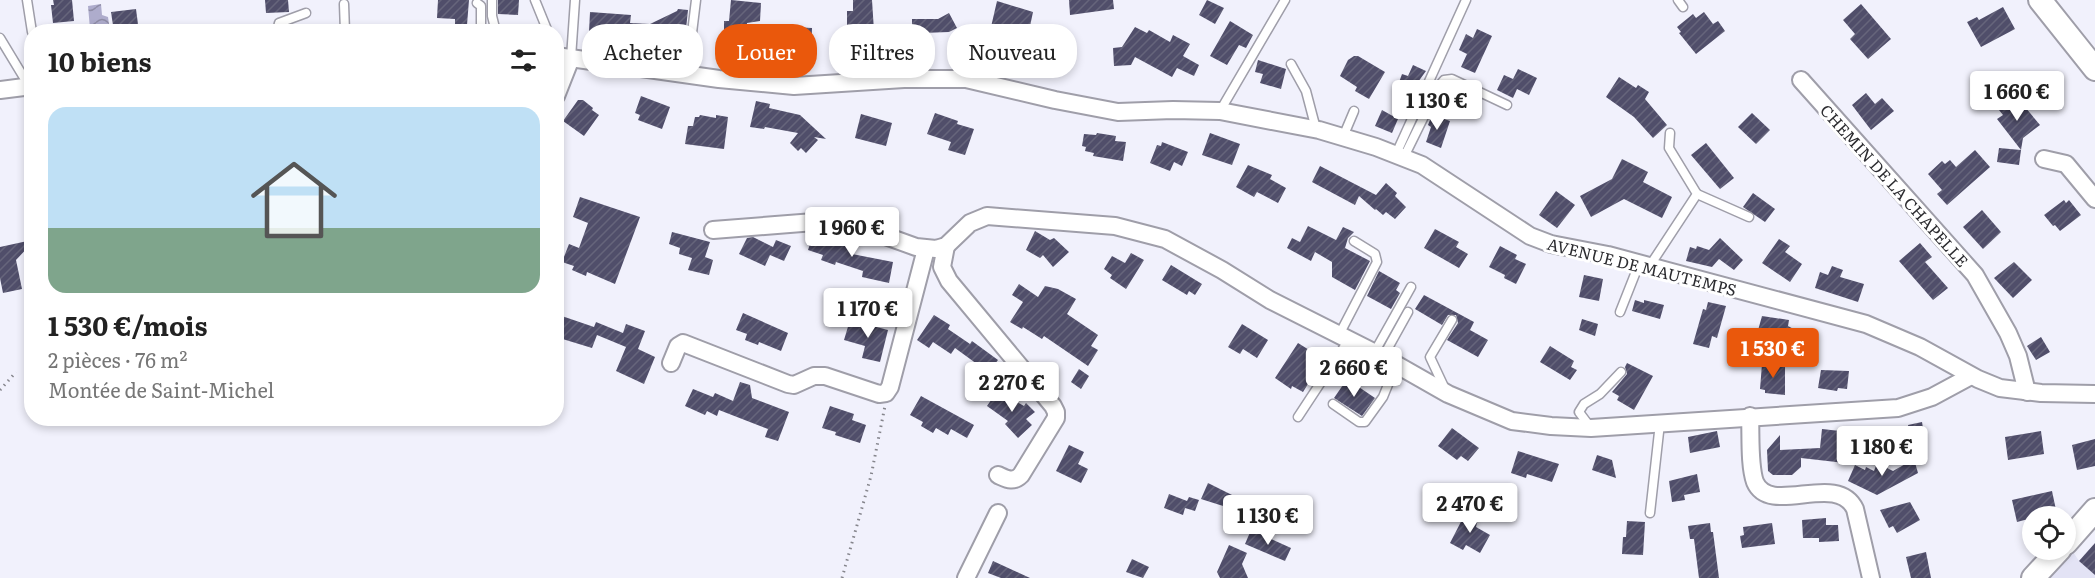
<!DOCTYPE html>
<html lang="fr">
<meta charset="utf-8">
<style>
:root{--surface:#fff;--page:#f6f6f6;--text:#222;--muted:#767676;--line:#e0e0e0;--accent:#ea580c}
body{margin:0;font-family:Literata,serif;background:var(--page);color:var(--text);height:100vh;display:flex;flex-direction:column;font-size:22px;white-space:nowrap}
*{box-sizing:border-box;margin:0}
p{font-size:20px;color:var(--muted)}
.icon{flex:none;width:33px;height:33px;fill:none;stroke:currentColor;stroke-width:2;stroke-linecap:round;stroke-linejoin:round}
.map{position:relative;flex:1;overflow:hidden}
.panel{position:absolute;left:24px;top:24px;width:540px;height:402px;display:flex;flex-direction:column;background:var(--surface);border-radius:24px;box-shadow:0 3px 9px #0003}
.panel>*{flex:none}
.guide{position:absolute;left:582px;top:24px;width:570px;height:54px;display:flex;gap:12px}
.controls{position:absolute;left:2022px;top:506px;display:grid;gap:12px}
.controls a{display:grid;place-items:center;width:54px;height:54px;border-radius:50%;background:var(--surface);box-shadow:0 3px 9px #0003;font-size:30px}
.price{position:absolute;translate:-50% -51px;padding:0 14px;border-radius:6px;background:#fff;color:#222;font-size:20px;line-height:39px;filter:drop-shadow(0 2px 3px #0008)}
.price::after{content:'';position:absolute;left:50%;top:36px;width:18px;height:14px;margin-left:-9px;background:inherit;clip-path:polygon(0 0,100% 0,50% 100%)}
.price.current{background:var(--accent);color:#fff}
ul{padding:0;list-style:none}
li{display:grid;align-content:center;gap:12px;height:318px;padding:0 24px}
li+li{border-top:2px solid var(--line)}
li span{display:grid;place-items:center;height:186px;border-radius:18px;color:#555}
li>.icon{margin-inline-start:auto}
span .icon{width:108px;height:108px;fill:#fffc;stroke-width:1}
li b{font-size:26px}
h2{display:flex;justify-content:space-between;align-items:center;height:72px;padding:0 24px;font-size:26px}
.chip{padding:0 21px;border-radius:24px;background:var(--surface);box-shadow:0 3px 9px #0003;font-size:21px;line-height:54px}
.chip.current{background:var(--accent);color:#fff}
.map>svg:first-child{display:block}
.built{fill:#e3e3f5}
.water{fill:url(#water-waves)}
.building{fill:url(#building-hatch)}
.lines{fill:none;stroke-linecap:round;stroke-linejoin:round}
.lane-casing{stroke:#9f9ea9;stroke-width:11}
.street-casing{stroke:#9f9ea9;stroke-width:20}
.secondary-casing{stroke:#9f9ea9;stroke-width:26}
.path{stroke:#85858c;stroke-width:3;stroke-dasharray:1.5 4.5;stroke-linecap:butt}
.lane{stroke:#fff;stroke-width:8}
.street{stroke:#fff;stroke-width:16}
.secondary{stroke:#fff;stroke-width:22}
.labels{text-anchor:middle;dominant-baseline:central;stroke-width:6;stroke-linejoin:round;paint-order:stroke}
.street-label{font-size:16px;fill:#2c2c30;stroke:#fff}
</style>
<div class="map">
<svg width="2095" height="578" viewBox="0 0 2095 578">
<defs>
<pattern id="water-waves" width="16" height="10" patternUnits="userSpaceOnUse" patternTransform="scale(1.5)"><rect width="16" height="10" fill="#aeaccc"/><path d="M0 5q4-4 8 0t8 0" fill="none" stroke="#8e8ca6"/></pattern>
<pattern id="building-hatch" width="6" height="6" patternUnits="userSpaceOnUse" patternTransform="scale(1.5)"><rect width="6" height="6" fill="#504e6a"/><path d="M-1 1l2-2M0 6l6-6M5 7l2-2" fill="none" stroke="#66657b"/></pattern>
</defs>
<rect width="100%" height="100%" fill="#f1f1fc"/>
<!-- built -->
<polygon class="built" points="2095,546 2095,578 2050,578 2073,552 2079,561"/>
<!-- water -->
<polygon class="water" points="101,4 102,15 108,17 109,24 104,28 90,29 88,6"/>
<!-- building -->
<g class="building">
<polygon points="53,0 72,0 74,21 53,23 51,5 54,5"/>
<polygon points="265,0 288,0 289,12 266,13"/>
<polygon points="438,0 469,0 467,25 455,24 455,19 437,18"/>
<polygon points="498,0 519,0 518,15 498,14"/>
<polygon points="731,0 761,3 760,21 747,23 746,39 724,37 724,21 729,21"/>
<polygon points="853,0 872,0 874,31 847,32 847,11 853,11"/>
<polygon points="1069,0 1113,0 1114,9 1070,15"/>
<polygon points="1207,0 1224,8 1215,24 1199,15"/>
<polygon points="997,1 1033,12 1029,31 1012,27 1011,32 991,27"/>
<polygon points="1861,4 1891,39 1868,59 1850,39 1855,34 1843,20"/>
<polygon points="2003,7 2015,29 1981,47 1967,22 1977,17 1979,20"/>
<polygon points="136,9 139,32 114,32 111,12"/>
<polygon points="678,9 688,10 686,29 664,40 663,44 636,39 637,36 589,32 590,12 631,15 630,23 650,24 677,11"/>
<polygon points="1704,12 1713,24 1718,21 1725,31 1696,54 1679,33 1681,32 1677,27 1693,14 1696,18"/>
<polygon points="949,13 957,28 949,32 922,33 922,50 909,50 909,32 912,32 912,19 938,19"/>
<polygon points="1230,21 1253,35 1246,48 1239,45 1227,65 1210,56"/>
<polygon points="792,27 812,28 811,56 804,56 804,69 761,69 762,47 791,48"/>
<polygon points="1135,27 1147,33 1149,30 1170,42 1173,35 1190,44 1183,56 1199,65 1194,76 1177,68 1172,77 1135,57 1131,65 1114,66 1113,48 1122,47"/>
<polygon points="1477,29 1492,36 1475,73 1461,67 1467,54 1459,50 1466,34 1473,38"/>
<polygon points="1354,56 1358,56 1385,72 1369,99 1355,91 1357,87 1340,76 1348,60"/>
<polygon points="1258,60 1286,69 1281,89 1260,83 1263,74 1255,72"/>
<polygon points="1413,65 1426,71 1418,82 1412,95 1397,88 1402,74 1408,76"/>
<polygon points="1518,69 1537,78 1529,95 1517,89 1513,98 1497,90 1504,75 1513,79"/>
<polygon points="1619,77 1636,88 1638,85 1649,92 1645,99 1667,125 1653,138 1634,117 1606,97"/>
<polygon points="1866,93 1875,104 1882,98 1894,111 1871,130 1852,105"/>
<polygon points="641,96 670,107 662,129 638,120 640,115 635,113"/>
<polygon points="578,100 583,100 593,108 592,110 599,115 584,136 563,121"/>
<polygon points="2011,100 2015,105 2020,101 2040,125 2023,138 2021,150 1997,119 2003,115 1999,110"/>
<polygon points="756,101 770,104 769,108 800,115 826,139 814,137 818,140 806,153 801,148 798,151 790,143 798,133 765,127 764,129 750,127"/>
<polygon points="1382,110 1398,119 1392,133 1375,126"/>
<polygon points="935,113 958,121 957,124 974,129 965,155 948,150 951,142 927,134"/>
<polygon points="1752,113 1770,130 1756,144 1738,127"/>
<polygon points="861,114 892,123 886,146 855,138"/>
<polygon points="700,115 716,118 716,115 728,117 724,149 685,144 688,126 693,126 695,117 699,117"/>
<polygon points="1432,115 1450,121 1441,148 1426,142 1431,127 1428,125"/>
<polygon points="1097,133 1116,136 1115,141 1126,142 1123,161 1093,156 1094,153 1085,151 1086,147 1082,146 1084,134 1096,135"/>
<polygon points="1210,133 1240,144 1232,165 1202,155"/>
<polygon points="1162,142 1188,152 1182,166 1174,162 1170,171 1150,163 1157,145 1161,146"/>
<polygon points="1706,143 1734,178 1720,189 1691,155"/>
<polygon points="1999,148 2021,150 2019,165 1997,162"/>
<polygon points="1975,150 1990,167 1947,205 1937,194 1942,190 1928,174 1942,161 1945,164 1950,160 1956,167"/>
<polygon points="1622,159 1648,172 1643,182 1672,197 1662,218 1624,199 1591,217 1580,196 1612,179"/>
<polygon points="1248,165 1272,175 1270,179 1286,188 1278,203 1257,192 1254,197 1236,187"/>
<polygon points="1320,166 1376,195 1386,183 1397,193 1395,196 1406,207 1395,219 1386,212 1383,215 1376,209 1375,210 1359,196 1355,205 1312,182"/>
<polygon points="1556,191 1575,205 1557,228 1539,215"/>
<polygon points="1753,193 1775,209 1765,222 1743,207"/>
<polygon points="580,197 640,217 615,284 587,272 586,276 572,270 574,266 562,262 569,244 579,248 588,223 573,217"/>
<polygon points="2064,200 2066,203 2069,200 2081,215 2060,231 2055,225 2053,226 2044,215"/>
<polygon points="1982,210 2001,232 1983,249 1963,227"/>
<polygon points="1308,226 1336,240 1343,227 1354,232 1348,238 1345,248 1370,261 1355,290 1332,277 1332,262 1315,252 1311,261 1287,248 1292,238 1300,242"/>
<polygon points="1435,229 1459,242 1456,247 1468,254 1459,268 1424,248"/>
<polygon points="1035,231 1050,240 1054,238 1069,252 1053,267 1043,255 1040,258 1026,250"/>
<polygon points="672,232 710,242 705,257 713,260 709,275 688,270 692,258 679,254 680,248 669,244"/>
<polygon points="841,234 855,239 851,248 854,249 852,254 893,262 889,283 862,277 863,271 836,262 835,265 821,260 823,255 808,250 812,238 827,243 828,239 838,242"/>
<polygon points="753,237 773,247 776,240 791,246 784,261 770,255 765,266 739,254 747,238"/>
<polygon points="1720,238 1743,260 1734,270 1719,259 1712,267 1686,261 1690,247 1696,249 1697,246 1709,250"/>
<polygon points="1779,239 1790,246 1785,252 1802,264 1790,282 1762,263"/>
<polygon points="32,240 32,243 16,260 22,289 3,293 0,278 0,247"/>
<polygon points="1920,243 1932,257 1925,262 1948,288 1933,300 1899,261"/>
<polygon points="1500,246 1517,255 1515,259 1526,264 1516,284 1504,278 1505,275 1489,267"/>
<polygon points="1131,253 1144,260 1126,289 1110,278 1112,275 1104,269 1112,256 1125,263"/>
<polygon points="2014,262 2032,280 2013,298 1994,278"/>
<polygon points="1171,265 1202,284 1195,295 1189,291 1187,295 1162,280"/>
<polygon points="1832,266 1843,270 1840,277 1864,284 1858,302 1815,288 1820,272 1828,275"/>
<polygon points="1379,271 1400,283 1396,290 1400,293 1391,309 1367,296"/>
<polygon points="1584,275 1603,279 1599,301 1579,297"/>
<polygon points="1019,284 1038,297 1045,286 1058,289 1076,299 1067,314 1098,335 1091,346 1098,350 1088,366 1044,336 1042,339 1023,327 1022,329 1010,322 1023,302 1012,295"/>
<polygon points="1424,295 1474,322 1470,330 1488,340 1478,357 1447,340 1458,323 1456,315 1448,315 1442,325 1415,309"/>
<polygon points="1635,300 1644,303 1644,300 1664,305 1660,319 1632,311"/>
<polygon points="1708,302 1726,306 1717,338 1712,336 1709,348 1693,344 1703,309 1706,310"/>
<polygon points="743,313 788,333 781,351 759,342 758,345 745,340 747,334 736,330"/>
<polygon points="556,314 594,327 596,322 623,333 626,324 645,331 638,349 655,357 644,384 616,371 626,347 597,335 592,348 556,337"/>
<polygon points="934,315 950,325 948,329 970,344 972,341 998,360 986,377 974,369 977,364 955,348 951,354 933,342 929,348 917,340"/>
<polygon points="1762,316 1789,320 1788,326 1799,332 1796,346 1767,340 1768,337 1757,334"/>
<polygon points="1582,319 1598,324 1595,336 1579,330"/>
<polygon points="850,320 888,330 880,362 862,358 865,346 844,340"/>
<polygon points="1242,324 1268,340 1257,358 1243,349 1240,354 1228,347"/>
<polygon points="2041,337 2050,352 2036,360 2027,346"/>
<polygon points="1298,343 1314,353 1306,365 1316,371 1303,392 1292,386 1291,389 1275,378"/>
<polygon points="1550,346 1574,361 1571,367 1577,370 1570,380 1540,362"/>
<polygon points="1627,363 1653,376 1634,410 1617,400 1619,396 1612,392 1627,374 1625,367"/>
<polygon points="1762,364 1785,366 1785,395 1765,393 1765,390 1760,389"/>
<polygon points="1079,369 1089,376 1081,389 1071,382"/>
<polygon points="1821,370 1849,371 1847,389 1838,388 1837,391 1818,388"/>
<polygon points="1347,379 1375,398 1362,416 1334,398"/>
<polygon points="740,382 750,385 752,398 789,412 778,441 765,437 768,429 719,410 717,416 707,411 705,415 685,406 693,389 713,397 715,393 733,401"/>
<polygon points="996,393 1001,397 1004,393 1017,402 1024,406 1026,403 1035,412 1026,419 1032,425 1018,438 1005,424 1008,421 987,406"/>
<polygon points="921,396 974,425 967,438 951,429 948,435 936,428 933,433 921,426 923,422 910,415"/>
<polygon points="830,406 854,414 852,420 866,425 860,443 835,435 836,432 822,428"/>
<polygon points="1922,422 1924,434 1910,437 1908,425"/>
<polygon points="1452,428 1479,448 1468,461 1461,456 1457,460 1438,446"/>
<polygon points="1822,429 1849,432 1845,463 1801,458 1801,467 1792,475 1773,475 1768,471 1767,450 1780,435 1780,450 1820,448"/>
<polygon points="1717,431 1720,447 1690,453 1688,437"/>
<polygon points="2041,431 2044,454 2008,460 2005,437"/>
<polygon points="2095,439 2095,466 2077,470 2072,445"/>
<polygon points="1069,445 1084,452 1078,464 1088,469 1081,483 1056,471"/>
<polygon points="1518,451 1559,464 1552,482 1527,474 1526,478 1511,473"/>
<polygon points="1597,455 1612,460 1616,478 1592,470"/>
<polygon points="1914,459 1918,473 1877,495 1848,481 1855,465 1865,470 1866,467 1874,471 1877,463 1893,471"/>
<polygon points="1697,474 1700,492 1684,495 1685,500 1672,502 1669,481"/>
<polygon points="1208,483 1248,503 1242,512 1201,499"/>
<polygon points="2052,491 2056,510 2036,514 2036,516 2032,516 2032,518 2017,522 2012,500"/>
<polygon points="1169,494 1187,501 1189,497 1199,500 1195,511 1185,508 1183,515 1164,508"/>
<polygon points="1910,502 1920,520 1897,533 1893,526 1889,528 1880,510"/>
<polygon points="1466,512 1479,514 1476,527 1490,535 1480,553 1466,545 1463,550 1450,543"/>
<polygon points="1826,518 1826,525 1838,525 1839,541 1819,542 1819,538 1803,538 1802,520"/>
<polygon points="1627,521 1645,522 1643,555 1622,554 1623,537 1626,537"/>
<polygon points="1710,523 1711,532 1713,532 1719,578 1699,578 1694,539 1690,539 1688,526"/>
<polygon points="1772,523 1775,544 1742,548 1740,536 1744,535 1743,527"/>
<polygon points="1251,530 1291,548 1285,561 1245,544"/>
<polygon points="2095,543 2095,575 2079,561"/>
<polygon points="1229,545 1247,553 1242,564 1248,578 1220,578 1217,572"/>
<polygon points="1926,552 1931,578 1911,578 1906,557"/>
<polygon points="1132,559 1149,567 1143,578 1126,572"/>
<polygon points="993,561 1030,578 1001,578 988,573"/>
</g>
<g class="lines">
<!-- lane casing -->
<g class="lane-casing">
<g id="lane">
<polyline points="27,0 32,32"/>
<polyline points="492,0 492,16 496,32"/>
<polyline points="535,0 548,32"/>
<polyline points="1678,0 1683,7"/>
<polyline points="477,3 481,6 481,32"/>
<polyline points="344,4 345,32"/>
<polyline points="277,32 279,23 306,13"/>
<polyline points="0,38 29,86"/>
<polyline points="602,39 621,43 624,66"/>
<polyline points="652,48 662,71"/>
<polyline points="571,58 575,0"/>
<polyline points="1291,64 1306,91 1316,129"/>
<polyline points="687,74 696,0"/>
<polyline points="1220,111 1285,0"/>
<polyline points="1343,137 1354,111"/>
<polyline points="1396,154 1466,0"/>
<polyline points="1404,157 1439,86 1444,80 1452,79 1507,105"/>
<polyline points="1697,194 1749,217"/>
<polyline points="1649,267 1697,194 1669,148 1670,133"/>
<polyline points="1620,312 1639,264"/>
<polyline points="1339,335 1377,262 1375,254 1354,241"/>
<polyline points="1374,353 1411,287"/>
<polyline points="1383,357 1408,312"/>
<polyline points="1445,389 1430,357 1452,320"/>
<polyline points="1333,404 1359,422 1365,422 1383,397 1396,365"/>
<polyline points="1298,417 1348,341"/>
<polyline points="1591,428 1579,412 1584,404 1600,394 1621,372"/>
<polyline points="1650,513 1660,423"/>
</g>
</g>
<!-- street casing -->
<g class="street-casing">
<g id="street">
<polyline points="556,56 719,79 794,86 904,79 966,79 1055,100 1118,112 1173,110 1220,111 1319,130 1376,147 1422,165 1530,236 1551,244 1608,255 1866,324 1920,347 1978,379 2000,388 2041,393 2095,394"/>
<polyline points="1801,80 1975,275 2008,333 2018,356 2027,392"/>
<polyline points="0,90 32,86"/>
<polyline points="556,96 571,58"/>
<polyline points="2044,159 2066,164 2095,199"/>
<polyline points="713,230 827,221 866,229 916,247 936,249 946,246 970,223 987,216 1115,226 1165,239 1222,270 1270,300 1383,357 1448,394 1512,421 1551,426 1591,428 1898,408 1932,397 1971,376"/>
<path d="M946 246 942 267 949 281 1053 406 1056 412V418L1021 475C1013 483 1007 479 998 475"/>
<polyline points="671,363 678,346 683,343 788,384 794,385 814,376 825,376 879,394 886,393 890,387 926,249"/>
<path d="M1750 416C1751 435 1749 465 1755 482 1770 517 1837 471 1855 509L1871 578"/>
<polyline points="966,578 998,513"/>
</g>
</g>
<!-- secondary casing -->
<g class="secondary-casing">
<g id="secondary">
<polyline points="2040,0 2095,69"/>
<polyline points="2066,543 2095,510"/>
<polyline points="2033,578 2060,549"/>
</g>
</g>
<!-- path -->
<g class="path">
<polyline points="0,390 16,372"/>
<polyline points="842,578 871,476 885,406"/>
</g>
<!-- lane -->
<use href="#lane" class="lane"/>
<!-- street -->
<use href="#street" class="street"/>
<!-- secondary -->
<use href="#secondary" class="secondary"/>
</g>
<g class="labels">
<!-- street labels -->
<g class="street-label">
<text transform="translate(1895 185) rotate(48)">CHEMIN DE LA CHAPELLE</text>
<text transform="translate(1642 266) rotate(14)">AVENUE DE MAUTEMPS</text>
</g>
</g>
</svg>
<div class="controls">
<a><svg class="icon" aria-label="locate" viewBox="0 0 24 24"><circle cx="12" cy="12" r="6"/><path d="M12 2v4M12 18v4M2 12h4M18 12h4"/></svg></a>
</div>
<b class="price" style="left:2017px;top:122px">1 660 €</b>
<b class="price" style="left:1437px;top:131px">1 130 €</b>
<b class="price" style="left:852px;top:258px">1 960 €</b>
<b class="price" style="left:868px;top:339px">1 170 €</b>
<b class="price current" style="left:1773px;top:379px">1 530 €</b>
<b class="price" style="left:1354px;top:398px">2 660 €</b>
<b class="price" style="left:1012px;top:413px">2 270 €</b>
<b class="price" style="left:1882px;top:477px">1 180 €</b>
<b class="price" style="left:1470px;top:534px">2 470 €</b>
<b class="price" style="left:1268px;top:546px">1 130 €</b>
<div class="guide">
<a class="chip">Acheter</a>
<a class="chip current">Louer</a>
<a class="chip">Filtres</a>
<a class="chip">Nouveau</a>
</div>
<section class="panel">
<h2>10 biens<svg class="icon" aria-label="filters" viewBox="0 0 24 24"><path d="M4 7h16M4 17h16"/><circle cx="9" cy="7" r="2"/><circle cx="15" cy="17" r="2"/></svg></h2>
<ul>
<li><span style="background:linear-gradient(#bfe0f5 65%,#7fa58c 0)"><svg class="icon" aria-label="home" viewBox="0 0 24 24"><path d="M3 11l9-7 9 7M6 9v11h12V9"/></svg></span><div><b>1 530 €/mois</b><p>2 pièces · 76 m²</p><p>Montée de Saint-Michel</p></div></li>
</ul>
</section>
</div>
